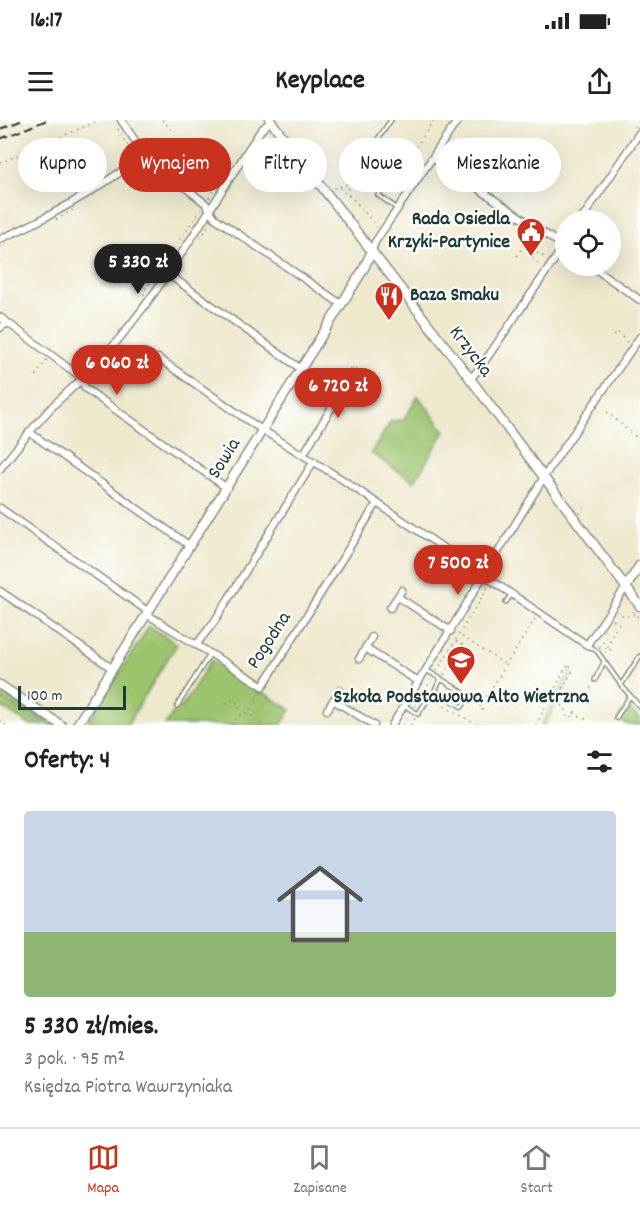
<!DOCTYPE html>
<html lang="pl">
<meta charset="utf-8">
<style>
:root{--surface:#fff;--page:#f2f2f2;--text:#222;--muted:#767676;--line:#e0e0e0;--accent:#c8321e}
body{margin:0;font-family:Dekko,sans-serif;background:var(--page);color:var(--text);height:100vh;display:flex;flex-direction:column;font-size:22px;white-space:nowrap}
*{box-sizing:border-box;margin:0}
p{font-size:20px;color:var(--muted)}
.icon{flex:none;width:33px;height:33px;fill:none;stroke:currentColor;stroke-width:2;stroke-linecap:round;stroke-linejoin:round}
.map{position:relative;height:605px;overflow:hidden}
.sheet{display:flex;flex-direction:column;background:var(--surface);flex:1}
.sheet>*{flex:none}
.top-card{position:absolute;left:18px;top:18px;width:604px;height:54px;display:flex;gap:12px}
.tools{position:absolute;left:555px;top:90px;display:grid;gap:12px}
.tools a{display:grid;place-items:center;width:66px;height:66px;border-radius:50%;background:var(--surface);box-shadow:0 6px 24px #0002;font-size:30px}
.scale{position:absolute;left:18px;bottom:15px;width:108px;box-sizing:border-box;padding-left:6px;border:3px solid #1f3d34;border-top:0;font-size:16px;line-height:21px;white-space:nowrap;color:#1f3d34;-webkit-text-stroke:4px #fff;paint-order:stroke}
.price{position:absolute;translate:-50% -51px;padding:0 14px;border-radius:21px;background:var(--accent);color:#fff;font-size:20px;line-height:39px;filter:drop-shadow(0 2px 3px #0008)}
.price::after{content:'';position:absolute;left:50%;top:36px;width:18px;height:14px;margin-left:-9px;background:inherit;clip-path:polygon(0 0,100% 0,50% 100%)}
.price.current{background:#222;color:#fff}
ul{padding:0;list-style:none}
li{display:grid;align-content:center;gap:12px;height:318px;padding:0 24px}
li+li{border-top:2px solid var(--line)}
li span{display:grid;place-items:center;height:186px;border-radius:6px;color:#555}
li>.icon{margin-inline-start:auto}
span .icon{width:108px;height:108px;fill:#fffc;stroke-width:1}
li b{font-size:26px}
h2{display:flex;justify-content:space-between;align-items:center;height:72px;padding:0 24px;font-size:26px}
.tag{padding:0 21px;border-radius:27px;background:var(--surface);box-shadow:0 6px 24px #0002;font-size:21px;line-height:54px}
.tag.current{background:var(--accent);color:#fff}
.status{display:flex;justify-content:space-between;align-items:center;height:42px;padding:0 30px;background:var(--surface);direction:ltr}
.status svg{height:16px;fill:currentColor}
header{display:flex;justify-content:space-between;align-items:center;height:78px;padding:0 24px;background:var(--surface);font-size:27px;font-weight:700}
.menu{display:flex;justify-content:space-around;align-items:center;height:84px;border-top:2px solid var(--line);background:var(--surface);font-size:16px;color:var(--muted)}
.menu a{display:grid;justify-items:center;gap:3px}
.menu .current{color:var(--accent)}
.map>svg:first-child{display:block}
.green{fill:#9cc36e;stroke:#5e8051;stroke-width:1.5}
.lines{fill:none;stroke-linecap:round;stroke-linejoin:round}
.lane-casing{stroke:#869280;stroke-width:6}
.street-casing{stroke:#869280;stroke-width:9}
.secondary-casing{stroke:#869280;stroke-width:11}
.path{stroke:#869280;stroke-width:1.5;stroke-dasharray:1.5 4.5;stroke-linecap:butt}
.lane{stroke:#fff;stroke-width:3}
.street{stroke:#fff;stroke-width:6}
.secondary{stroke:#fff;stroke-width:8}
.rail{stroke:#1f3d34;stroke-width:2;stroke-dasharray:9 4.5;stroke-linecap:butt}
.labels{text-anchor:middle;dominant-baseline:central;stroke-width:4.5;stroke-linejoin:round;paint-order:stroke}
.poi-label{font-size:20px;font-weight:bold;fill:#1f3d34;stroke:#fff;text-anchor:end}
.street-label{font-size:20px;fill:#1f3d34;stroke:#fff}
</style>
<div class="status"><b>16:17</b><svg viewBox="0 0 49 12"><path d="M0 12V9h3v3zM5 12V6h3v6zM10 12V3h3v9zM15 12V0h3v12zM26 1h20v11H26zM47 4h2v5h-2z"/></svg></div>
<header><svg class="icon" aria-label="menu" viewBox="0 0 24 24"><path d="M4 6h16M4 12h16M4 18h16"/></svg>Keyplace<svg class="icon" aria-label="share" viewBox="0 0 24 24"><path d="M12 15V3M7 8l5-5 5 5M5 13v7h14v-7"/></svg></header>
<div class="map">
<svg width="640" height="605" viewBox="0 0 640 605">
<rect width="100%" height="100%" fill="#fff"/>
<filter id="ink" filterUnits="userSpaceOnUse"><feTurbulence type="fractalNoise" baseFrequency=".0167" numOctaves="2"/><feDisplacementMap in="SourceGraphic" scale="12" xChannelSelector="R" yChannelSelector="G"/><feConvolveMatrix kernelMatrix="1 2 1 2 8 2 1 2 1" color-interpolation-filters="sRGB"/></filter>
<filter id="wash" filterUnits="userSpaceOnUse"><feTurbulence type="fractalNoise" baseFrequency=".008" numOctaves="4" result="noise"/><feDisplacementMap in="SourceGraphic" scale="24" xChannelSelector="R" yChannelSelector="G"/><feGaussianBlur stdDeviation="1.35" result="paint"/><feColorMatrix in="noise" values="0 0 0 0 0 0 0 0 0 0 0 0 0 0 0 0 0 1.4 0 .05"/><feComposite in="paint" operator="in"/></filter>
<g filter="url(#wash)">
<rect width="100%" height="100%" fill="#eee8cd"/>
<!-- green -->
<g class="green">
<polygon points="418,276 445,311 414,362 371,333 391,301 404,300"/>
<polygon points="149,506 177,524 127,605 86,605"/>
<polygon points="211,540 258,567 257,573 259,574 262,572 291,590 281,605 165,605 176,588 182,587"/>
<polygon points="571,550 574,552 545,605 541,605"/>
<polygon points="0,570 55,605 49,605 0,573"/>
<polygon points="0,577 44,605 29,605 0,586"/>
<polygon points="626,588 640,598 640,605 628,605 618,599"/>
</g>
</g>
<g filter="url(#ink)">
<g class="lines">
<!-- lane casing -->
<g class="lane-casing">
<g id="lane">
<polyline points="371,29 391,0"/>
<polyline points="383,68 378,75 396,88"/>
<polyline points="506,482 511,475"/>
<polyline points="587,525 597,531 621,565 640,536"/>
<polyline points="426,550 469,576 462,587 435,570 441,559"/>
<polyline points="595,560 604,542"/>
<polyline points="621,565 640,587"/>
<polyline points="404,585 418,594 426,582"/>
<polyline points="177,586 210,534"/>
<polyline points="616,598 630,576"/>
</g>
</g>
<!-- street casing -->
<g class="street-casing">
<g id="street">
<polyline points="121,0 145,35 206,84 215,98 341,184"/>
<polyline points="433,38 566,128"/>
<polyline points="581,100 640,12"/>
<path d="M0 119C52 97 99 68 145 35"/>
<polyline points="372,131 375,122 458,0"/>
<polyline points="591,146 640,180"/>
<polyline points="168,154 301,249"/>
<polyline points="0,197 78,255 86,269 227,368"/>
<polyline points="0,208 7,203"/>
<polyline points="158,238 256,306 340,358 587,525 626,467"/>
<polyline points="470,259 480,248 566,123"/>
<polyline points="29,312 190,426"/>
<polyline points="303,335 353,252"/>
<path d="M0 349C19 325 37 301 59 280 79 262 97 246 114 225 170 158 213 83 261 10L271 1"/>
<polyline points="0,388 149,492"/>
<polyline points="0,471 113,549"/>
<polyline points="398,477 451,511"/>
<polyline points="390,488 402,470"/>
<polyline points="148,495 263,566 377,383"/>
<polyline points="196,525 214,502 314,341"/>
<polyline points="365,528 419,562"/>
<polyline points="359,539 372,517"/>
<polyline points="333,580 374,605"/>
<polyline points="327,590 340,570"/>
<polyline points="392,605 549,349 640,217"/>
</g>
</g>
<!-- secondary casing -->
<g class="secondary-casing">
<g id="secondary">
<polyline points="270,0 463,249 640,486"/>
<polyline points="626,467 640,445"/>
<polyline points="0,565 61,605"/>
<polyline points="77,605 363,150 372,131"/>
</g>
</g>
<!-- path -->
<g class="path">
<polyline points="162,0 172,10"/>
<polyline points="444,0 448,5"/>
<polyline points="635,7 640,0"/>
<polyline points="118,9 133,35"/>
<polyline points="0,43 100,0"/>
<polyline points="348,62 349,75"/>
<polyline points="386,63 406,34 414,30 434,0"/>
<polyline points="334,68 348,64 369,32"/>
<polyline points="339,68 355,81 377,107"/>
<polyline points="201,70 203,65"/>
<polyline points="209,78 232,41"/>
<polyline points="56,100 73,90"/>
<polyline points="562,116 566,111"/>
<polyline points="201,118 210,103"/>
<polyline points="523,125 534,132"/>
<polyline points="0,127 6,124"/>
<polyline points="517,136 531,114"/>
<polyline points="532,137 537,133 546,138"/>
<polyline points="532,139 541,145"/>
<polyline points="579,146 585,150"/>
<polyline points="144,175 147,166 202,88"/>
<polyline points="614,216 617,212 628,223"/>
<polyline points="36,256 47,239"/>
<polyline points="607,292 638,319"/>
<polyline points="580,394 587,384"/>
<polyline points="617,491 625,497 634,494"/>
<polyline points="633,491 640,500"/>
<polyline points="613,500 623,506"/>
<polyline points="462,517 505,544"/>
<polyline points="599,527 606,518 605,510"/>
<polyline points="599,527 607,528 605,532"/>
<polyline points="611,530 607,528 614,510 619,508"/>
<polyline points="570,546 572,552 555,581 565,587 567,596 571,598 576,590"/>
<polyline points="437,551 489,465"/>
<polyline points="444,555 463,525 456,521"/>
<polyline points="590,569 593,564"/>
<polyline points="429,577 477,605"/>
<polyline points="226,583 231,580 236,581 241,594"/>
<polyline points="415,586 431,560"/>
<polyline points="483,590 479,588 535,499"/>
<polyline points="246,593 257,598 262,605"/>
<polyline points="574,593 585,599 586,604"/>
<polyline points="0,601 6,605"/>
<polyline points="232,605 236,599 250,589 260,572"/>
<polyline points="403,605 409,596"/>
<polyline points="411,605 415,598"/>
<polyline points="536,605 566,547 569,546"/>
</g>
<!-- lane -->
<use href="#lane" class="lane"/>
<!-- street -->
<use href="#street" class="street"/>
<!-- secondary -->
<use href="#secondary" class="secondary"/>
<!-- rail -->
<g class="rail">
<polyline points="0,9 23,0"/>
<polyline points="0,19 47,0"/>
</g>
</g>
</g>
<!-- icons -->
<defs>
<g id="civic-pin" transform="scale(1.5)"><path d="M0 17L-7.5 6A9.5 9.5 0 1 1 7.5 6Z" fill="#c8321e" stroke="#fff"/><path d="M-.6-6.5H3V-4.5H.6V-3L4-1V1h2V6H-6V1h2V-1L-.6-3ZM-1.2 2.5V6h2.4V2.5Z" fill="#fff"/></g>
<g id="restaurant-pin" transform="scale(1.5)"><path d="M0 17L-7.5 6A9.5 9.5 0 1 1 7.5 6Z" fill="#c8321e" stroke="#fff"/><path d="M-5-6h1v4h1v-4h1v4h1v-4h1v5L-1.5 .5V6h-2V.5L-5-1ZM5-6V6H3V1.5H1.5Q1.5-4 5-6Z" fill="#fff"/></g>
<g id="school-pin" transform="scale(1.5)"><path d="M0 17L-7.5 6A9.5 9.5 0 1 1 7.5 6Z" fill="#c8321e" stroke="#fff"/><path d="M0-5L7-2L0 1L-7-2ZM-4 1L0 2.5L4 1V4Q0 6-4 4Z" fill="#fff"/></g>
</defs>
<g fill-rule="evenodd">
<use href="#civic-pin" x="531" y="112"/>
<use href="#restaurant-pin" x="389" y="176"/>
<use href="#school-pin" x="461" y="540"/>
</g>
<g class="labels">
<!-- poi labels -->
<g class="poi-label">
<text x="510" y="100">Rada Osiedla<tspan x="510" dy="23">Krzyki-Partynice</tspan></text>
<text x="410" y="176" text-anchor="start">Baza Smaku</text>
<text x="461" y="578" text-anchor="middle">Szkoła Podstawowa Alto Wietrzna</text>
</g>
<!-- street labels -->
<g class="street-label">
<text transform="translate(470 232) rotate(53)">Krzycka</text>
<text transform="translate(225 339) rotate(-58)">Sowia</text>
<text transform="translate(270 521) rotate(-57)">Pogodna</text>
</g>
</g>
</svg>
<div class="tools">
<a><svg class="icon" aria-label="locate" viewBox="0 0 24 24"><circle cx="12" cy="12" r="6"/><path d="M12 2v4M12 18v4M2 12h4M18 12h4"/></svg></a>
</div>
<div class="scale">100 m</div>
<b class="price current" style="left:138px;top:175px">5 330 zł</b>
<b class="price" style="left:117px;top:276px">6 060 zł</b>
<b class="price" style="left:338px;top:299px">6 720 zł</b>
<b class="price" style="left:458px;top:476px">7 500 zł</b>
<div class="top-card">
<a class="tag">Kupno</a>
<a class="tag current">Wynajem</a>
<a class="tag">Filtry</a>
<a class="tag">Nowe</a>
<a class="tag">Mieszkanie</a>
</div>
</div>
<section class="sheet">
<h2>Oferty: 4<svg class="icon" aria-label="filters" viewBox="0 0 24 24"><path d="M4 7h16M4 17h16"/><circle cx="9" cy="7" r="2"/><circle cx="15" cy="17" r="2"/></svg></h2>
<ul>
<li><span style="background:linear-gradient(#c9d6e8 65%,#8fb573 0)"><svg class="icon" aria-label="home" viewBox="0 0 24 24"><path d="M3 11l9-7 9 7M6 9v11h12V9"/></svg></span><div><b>5 330 zł/mies.</b><p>3 pok. · 95 m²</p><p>Księdza Piotra Wawrzyniaka</p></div></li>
</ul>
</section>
<nav class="menu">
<a class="current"><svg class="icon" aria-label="map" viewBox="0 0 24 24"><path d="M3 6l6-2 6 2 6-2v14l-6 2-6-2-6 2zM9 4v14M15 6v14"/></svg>Mapa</a>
<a><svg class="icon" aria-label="saved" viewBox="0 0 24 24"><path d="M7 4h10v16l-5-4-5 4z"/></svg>Zapisane</a>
<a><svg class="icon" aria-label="home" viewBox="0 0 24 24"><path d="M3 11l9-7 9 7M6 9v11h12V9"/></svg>Start</a>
</nav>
